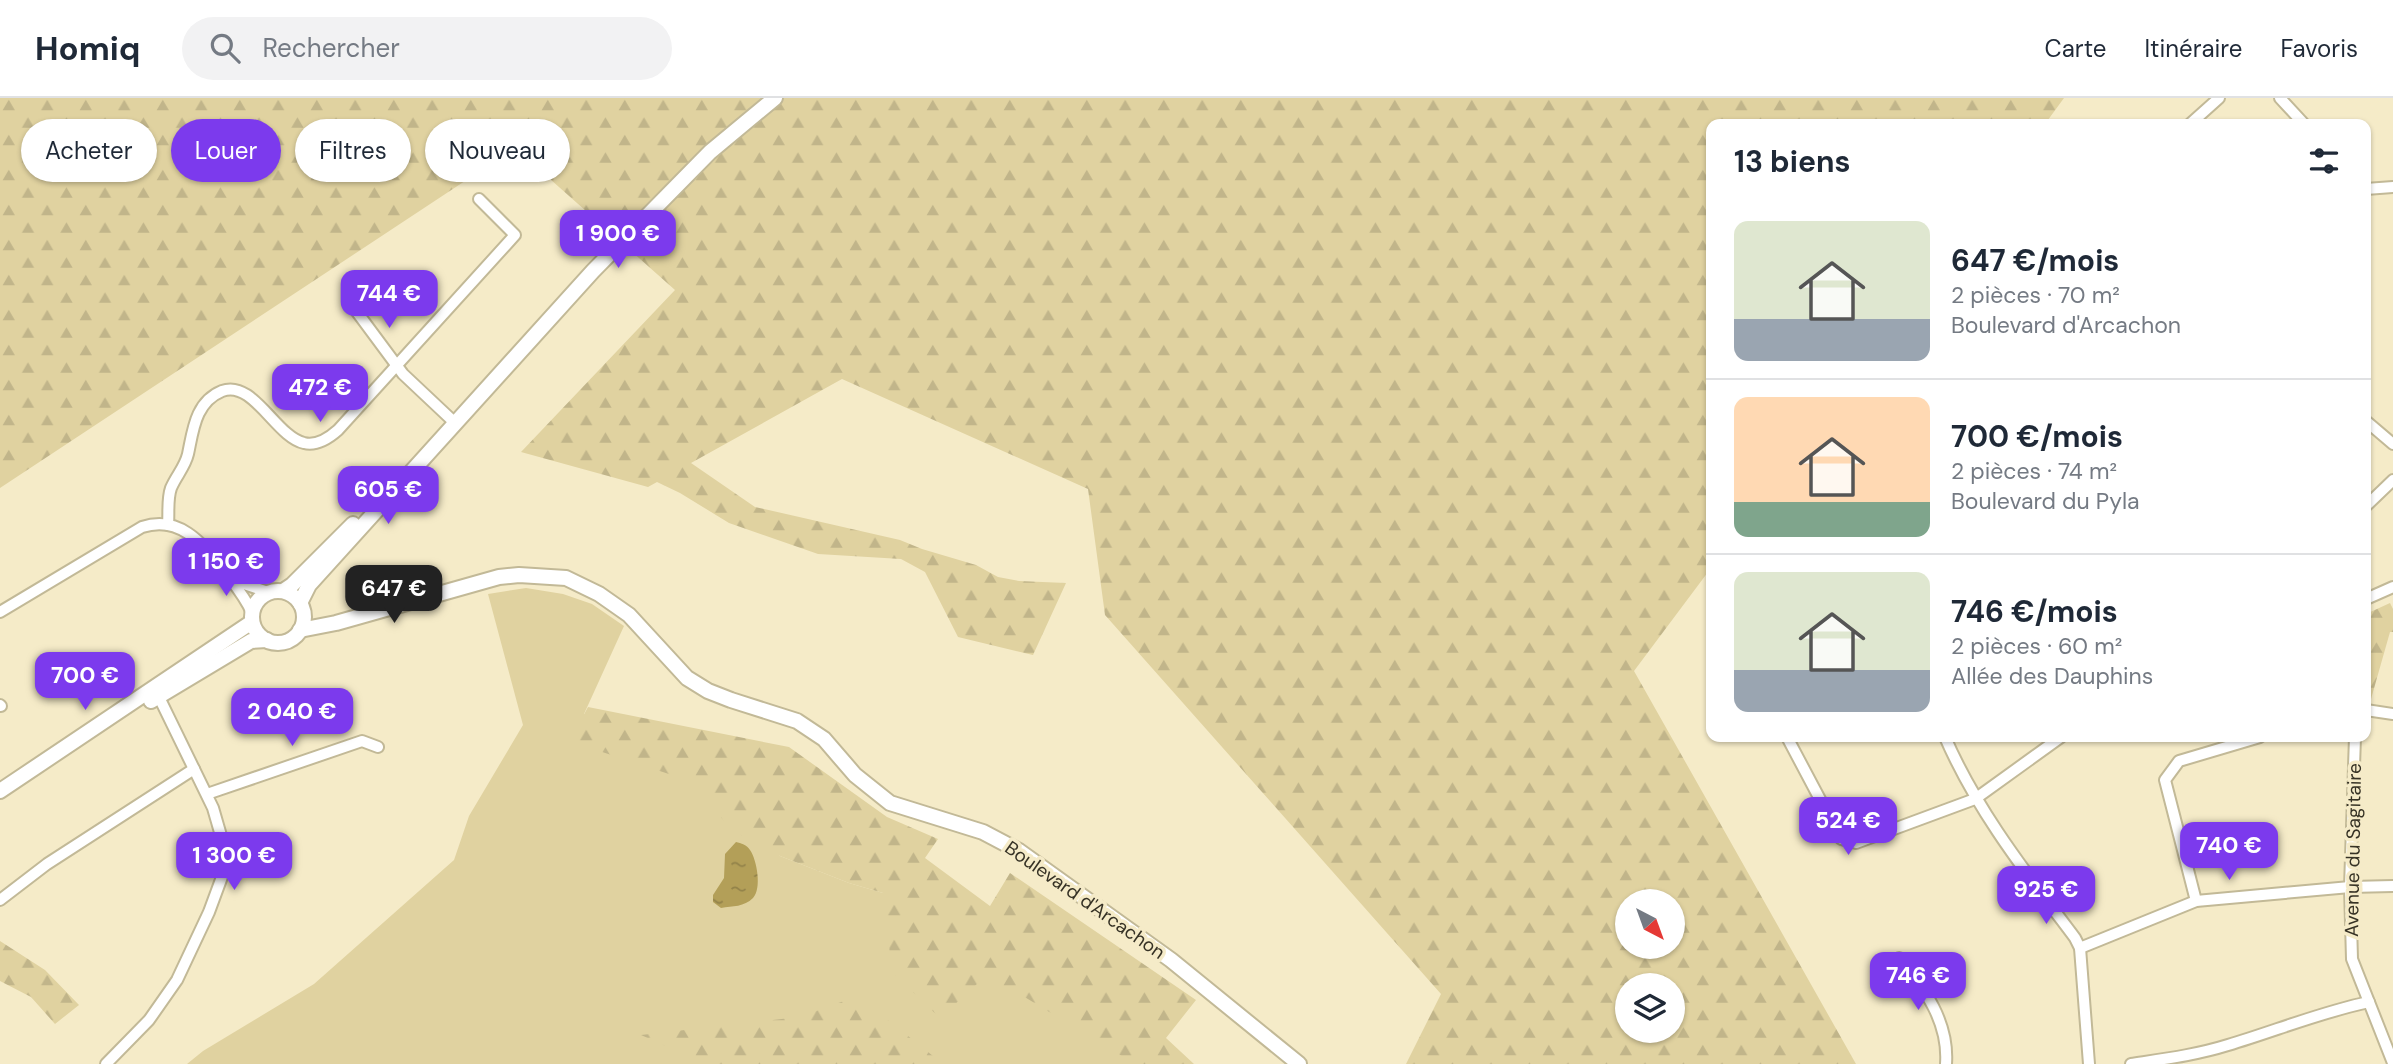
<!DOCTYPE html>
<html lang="fr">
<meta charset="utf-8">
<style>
:root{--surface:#fff;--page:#f2f2f3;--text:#1f2937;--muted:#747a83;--line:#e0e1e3;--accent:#7c3aed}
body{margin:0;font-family:"DM Sans",sans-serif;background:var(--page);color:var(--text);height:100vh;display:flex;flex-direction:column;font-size:26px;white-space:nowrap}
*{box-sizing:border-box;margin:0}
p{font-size:23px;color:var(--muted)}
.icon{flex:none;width:38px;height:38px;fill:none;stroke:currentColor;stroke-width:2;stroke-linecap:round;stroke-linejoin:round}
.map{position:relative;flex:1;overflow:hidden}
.drawer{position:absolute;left:1706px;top:21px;width:665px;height:623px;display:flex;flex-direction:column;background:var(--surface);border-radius:14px;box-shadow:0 2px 5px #0004}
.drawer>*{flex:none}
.guide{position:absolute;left:21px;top:21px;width:665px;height:63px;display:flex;gap:14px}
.needle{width:46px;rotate:139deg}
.buttons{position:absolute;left:1615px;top:791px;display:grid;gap:14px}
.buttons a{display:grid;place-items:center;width:70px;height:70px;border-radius:50%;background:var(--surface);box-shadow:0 2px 5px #0004;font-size:35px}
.price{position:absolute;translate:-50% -60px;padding:0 16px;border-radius:14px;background:var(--accent);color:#fff;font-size:23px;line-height:46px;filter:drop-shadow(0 2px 4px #0008)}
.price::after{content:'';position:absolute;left:50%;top:42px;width:21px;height:16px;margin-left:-10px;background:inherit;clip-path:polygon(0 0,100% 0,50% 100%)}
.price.current{background:#222;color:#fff}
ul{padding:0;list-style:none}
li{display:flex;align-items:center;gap:21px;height:175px;padding:0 28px}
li+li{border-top:2px solid var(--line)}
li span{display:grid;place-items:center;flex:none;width:196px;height:140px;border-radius:14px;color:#555}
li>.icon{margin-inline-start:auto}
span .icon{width:84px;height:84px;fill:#fffc;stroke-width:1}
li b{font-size:30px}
h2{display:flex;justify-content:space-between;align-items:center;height:84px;padding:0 28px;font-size:30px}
.chip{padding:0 24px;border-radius:32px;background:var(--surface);box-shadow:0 2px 5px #0004;font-size:24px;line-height:63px}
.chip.current{background:var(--accent);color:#fff}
header{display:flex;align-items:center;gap:42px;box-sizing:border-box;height:98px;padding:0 35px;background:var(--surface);border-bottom:2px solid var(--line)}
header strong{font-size:33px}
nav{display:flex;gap:38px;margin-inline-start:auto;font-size:24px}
.search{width:490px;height:63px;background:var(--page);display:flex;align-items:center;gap:18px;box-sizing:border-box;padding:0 24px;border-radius:38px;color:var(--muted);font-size:26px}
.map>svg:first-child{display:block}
.grass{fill:#e0d2a0}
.forest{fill:url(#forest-firs);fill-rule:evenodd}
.water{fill:url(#water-ripples)}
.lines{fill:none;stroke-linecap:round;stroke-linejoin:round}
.minor-casing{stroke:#c2b997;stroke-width:14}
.secondary-casing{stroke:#c2b997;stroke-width:18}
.minor{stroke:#fff;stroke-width:10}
.secondary{stroke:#fff;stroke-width:14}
.labels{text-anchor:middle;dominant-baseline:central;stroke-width:7;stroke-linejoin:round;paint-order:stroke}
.street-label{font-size:19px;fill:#363225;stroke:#f5ebc8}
</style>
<header>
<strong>Homiq</strong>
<div class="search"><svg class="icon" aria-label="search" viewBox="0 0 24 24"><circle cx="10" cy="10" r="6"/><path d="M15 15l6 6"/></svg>Rechercher</div>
<nav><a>Carte</a><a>Itinéraire</a><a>Favoris</a></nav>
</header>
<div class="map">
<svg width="2393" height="966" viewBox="0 0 2393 966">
<defs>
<pattern id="forest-firs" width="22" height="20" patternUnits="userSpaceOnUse" patternTransform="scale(1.75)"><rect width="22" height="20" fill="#e0d2a0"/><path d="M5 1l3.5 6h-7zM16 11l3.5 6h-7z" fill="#c1b58a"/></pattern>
<pattern id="water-ripples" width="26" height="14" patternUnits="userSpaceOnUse" patternTransform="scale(1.75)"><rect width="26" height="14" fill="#b39f58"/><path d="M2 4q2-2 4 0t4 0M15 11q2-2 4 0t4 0" fill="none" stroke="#928249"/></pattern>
</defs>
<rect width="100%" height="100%" fill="#f5ebc8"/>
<!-- grass -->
<polygon class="grass" points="526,490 563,496 592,506 624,528 584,616 633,630 780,758 849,785 883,795 1138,966 187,966 203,953 314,886 454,762 469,718 523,627 488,496"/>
<!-- forest -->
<g class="forest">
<path d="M0 0H2064L2045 26H1712L1711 470 1634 573 1856 966H1406L1441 896 1105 517 1088 391 842 281 691 365 755 409 900 442 922 451 976 467 998 479 1019 483 1066 485 1033 557 958 539 925 474 901 461 818 456 729 425 680 395 657 384 648 389 521 354 675 192 515 50 0 390ZM1628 803H1673V849H1628ZM1628 887H1673V933H1628Z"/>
<polygon points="2390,505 2393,511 2393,534 2390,534 2371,601 2366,601 2366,516"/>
<polygon points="588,609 789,649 887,719 938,741 925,760 990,808 1010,775 1196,902 1166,940 1194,966 1135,966 1013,892 977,886 940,920 892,874 883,795 849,785 780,758 735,734 684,681 578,646 581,622"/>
<polygon points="0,843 45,872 79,907 55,926 31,899 0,883"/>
<polygon points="858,898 943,966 706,966 641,937 799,919"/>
</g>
<!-- water -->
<path class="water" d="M736 744C741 745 747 747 750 752 757 762 762 791 753 800 744 809 733 808 721 810L713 804V797L724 780 725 756Z"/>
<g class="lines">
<!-- minor casing -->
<g class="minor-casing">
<g id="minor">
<polyline points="2280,0 2304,26"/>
<polyline points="2190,26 2219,0"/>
<polyline points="2366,91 2393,89"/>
<polyline points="357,214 403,276 454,324"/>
<polyline points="2366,323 2393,346"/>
<polyline points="2366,408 2393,382"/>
<path d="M168 427C169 415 167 401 171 390 176 378 185 369 188 356 193 333 195 304 222 293 253 281 276 339 304 345 316 348 329 340 338 332L515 137 479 101"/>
<polyline points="233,480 244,486 268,494"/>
<polyline points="2366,501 2393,489"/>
<path d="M0 514 142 429C179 417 201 444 222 470 233 485 245 498 252 515"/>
<polyline points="0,607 1,608"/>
<polyline points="2366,612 2393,616"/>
<polyline points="1787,639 1841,741 1856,745 1975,701 2061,639"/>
<path d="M1945 639C1977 713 2027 776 2075 840L2080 850 2089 966"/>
<polyline points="2355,639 2350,789 2352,861 2393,965"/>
<polyline points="207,696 362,643 378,649"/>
<polyline points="0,802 47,766 194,671"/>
<polyline points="2196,803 2165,682 2179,663 2260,639"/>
<polyline points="2080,850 2196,803 2350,789 2393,788"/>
<path d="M1899 860C1925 891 1949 924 1946 966"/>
<polyline points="106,966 149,922 177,882 209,814 226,768 224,748 213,710 156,593"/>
<path d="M2131 966C2164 961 2196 957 2228 947 2275 933 2321 914 2369 904"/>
</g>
</g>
<!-- secondary casing -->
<g class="secondary-casing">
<g id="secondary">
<polyline points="283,493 292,487 353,426"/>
<circle cx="278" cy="519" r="26"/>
<polyline points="300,505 309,487 593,173 710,54 775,0"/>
<polyline points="300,532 336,525 499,479 519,477 566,480 599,496 629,517 687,580 708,593 731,602 797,623 824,641 855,677 890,705 983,734 1019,753 1171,862 1299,966"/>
<polyline points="151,603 251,543 267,542"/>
<polyline points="0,693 252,524"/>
</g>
</g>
<!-- minor -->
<use href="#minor" class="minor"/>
<!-- secondary -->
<use href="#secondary" class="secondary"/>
</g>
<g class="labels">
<!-- street labels -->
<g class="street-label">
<text transform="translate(2353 752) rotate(-89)">Avenue du Sagitaire</text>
<text transform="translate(1085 802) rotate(35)">Boulevard d'Arcachon</text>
</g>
</g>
</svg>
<div class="buttons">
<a><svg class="needle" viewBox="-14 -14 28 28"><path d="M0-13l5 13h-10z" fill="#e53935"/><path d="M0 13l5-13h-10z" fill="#747a83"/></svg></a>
<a><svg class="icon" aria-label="layers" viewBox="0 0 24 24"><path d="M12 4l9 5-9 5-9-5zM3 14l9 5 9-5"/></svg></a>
</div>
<b class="price" style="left:618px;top:172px">1 900 €</b>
<b class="price" style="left:389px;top:232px">744 €</b>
<b class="price" style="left:320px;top:326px">472 €</b>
<b class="price" style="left:388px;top:428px">605 €</b>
<b class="price" style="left:226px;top:500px">1 150 €</b>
<b class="price current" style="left:394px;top:527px">647 €</b>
<b class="price" style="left:85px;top:614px">700 €</b>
<b class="price" style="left:292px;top:650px">2 040 €</b>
<b class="price" style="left:1848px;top:759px">524 €</b>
<b class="price" style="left:2229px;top:784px">740 €</b>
<b class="price" style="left:234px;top:794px">1 300 €</b>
<b class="price" style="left:2046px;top:828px">925 €</b>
<b class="price" style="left:1918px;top:914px">746 €</b>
<div class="guide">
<a class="chip">Acheter</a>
<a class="chip current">Louer</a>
<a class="chip">Filtres</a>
<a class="chip">Nouveau</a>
</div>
<section class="drawer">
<h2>13 biens<svg class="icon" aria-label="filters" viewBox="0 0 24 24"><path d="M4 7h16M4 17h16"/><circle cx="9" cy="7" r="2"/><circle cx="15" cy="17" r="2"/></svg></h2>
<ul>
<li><span style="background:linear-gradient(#dfe7d0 70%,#9aa5b1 0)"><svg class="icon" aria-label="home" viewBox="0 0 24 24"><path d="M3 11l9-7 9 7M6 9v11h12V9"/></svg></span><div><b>647 €/mois</b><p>2 pièces · 70 m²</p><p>Boulevard d'Arcachon</p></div></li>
<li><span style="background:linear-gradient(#ffd9b3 75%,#7fa58c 0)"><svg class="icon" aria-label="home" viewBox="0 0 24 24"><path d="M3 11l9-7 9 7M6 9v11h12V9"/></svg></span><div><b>700 €/mois</b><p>2 pièces · 74 m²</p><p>Boulevard du Pyla</p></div></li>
<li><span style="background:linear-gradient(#dfe7d0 70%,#9aa5b1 0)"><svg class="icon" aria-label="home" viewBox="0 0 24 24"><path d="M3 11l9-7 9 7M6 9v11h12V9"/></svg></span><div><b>746 €/mois</b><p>2 pièces · 60 m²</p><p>Allée des Dauphins</p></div></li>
</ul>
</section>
</div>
